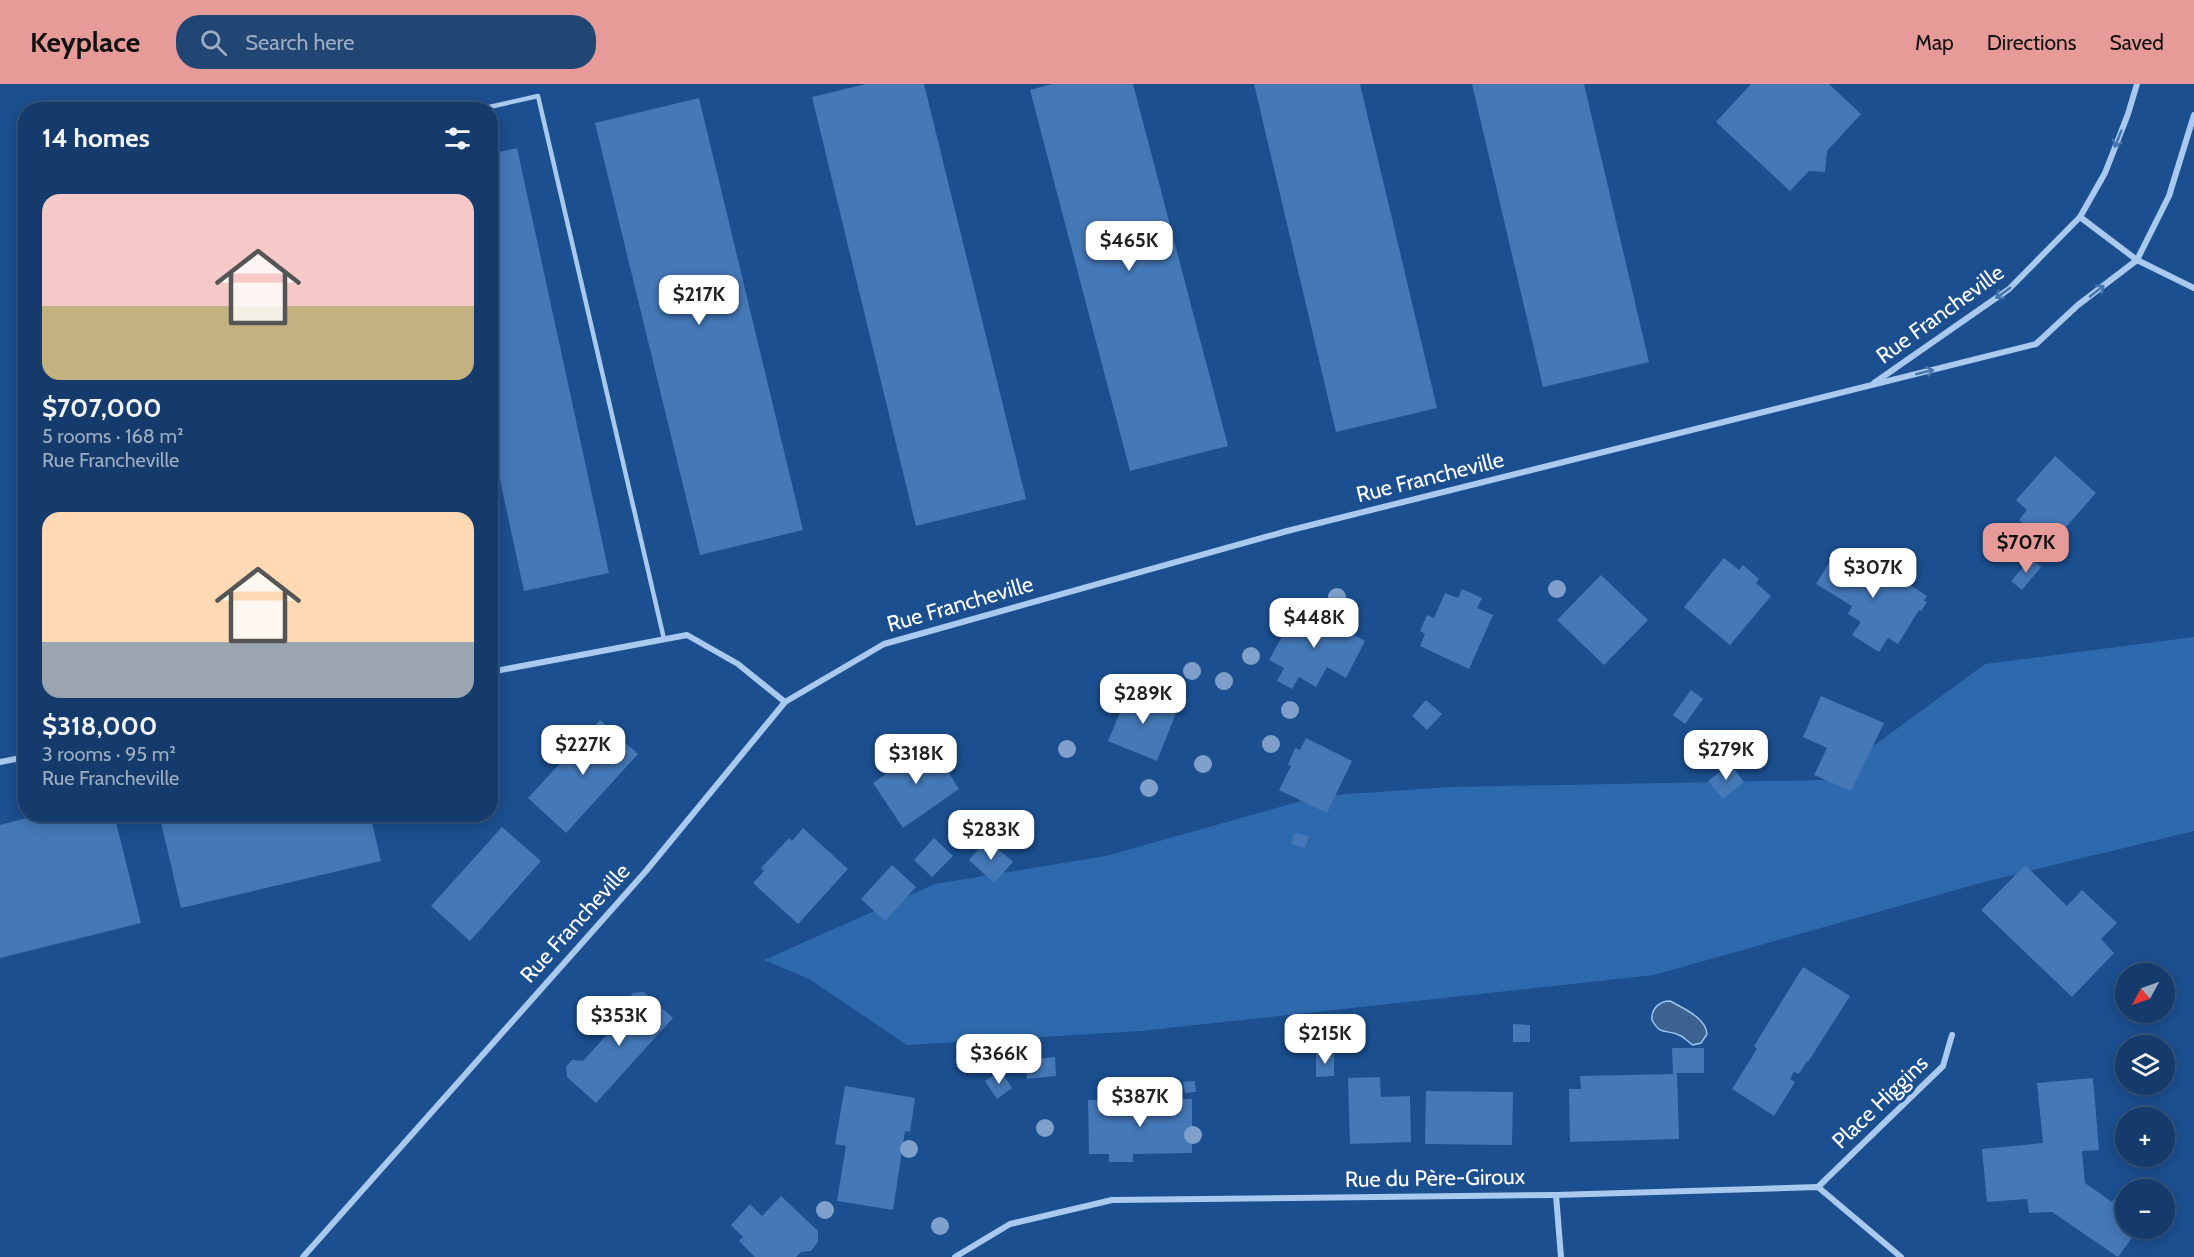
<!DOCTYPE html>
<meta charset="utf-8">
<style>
:root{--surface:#143b6b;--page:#214673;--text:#f1f3f6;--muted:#9dadc1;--line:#33557e;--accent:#e69b98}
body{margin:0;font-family:Cabin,sans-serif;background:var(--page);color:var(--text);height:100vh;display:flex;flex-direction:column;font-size:22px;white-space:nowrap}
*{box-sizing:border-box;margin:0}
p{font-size:20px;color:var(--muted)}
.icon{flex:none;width:33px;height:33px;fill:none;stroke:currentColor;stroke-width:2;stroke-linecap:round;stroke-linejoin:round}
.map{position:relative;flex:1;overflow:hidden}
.side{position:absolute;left:18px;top:18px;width:480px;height:720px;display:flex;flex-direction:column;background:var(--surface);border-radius:24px;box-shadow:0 3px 15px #0003,0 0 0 2px var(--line)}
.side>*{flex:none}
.needle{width:39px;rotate:230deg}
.controls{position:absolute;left:2115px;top:879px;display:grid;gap:12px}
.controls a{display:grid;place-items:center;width:60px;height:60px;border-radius:50%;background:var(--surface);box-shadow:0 3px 15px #0003,0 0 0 2px var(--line);font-size:30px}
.price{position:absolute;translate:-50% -51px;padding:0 14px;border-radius:12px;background:#fff;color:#222;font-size:20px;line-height:39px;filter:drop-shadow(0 2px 3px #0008)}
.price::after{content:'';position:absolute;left:50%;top:36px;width:18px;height:14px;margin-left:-9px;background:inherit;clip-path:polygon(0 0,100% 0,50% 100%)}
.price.selected{background:var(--accent);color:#111}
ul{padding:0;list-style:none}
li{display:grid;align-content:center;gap:12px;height:318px;padding:0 24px}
li span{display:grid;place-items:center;height:186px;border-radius:18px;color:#555}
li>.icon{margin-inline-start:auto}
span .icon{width:108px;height:108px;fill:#fffc;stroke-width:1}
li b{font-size:26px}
h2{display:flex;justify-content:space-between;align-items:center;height:72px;padding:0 24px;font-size:26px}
header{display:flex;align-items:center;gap:36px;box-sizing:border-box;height:84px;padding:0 30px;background:var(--accent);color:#111}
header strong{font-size:28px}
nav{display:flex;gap:33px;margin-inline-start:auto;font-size:21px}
.search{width:420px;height:54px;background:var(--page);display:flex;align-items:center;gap:15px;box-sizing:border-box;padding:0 21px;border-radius:24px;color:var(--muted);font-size:22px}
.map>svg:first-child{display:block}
.green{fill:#2e69ad}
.water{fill:#3c6290;stroke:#9cc4f0;stroke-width:1.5}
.building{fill:#4478b7}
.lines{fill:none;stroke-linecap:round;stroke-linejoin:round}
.lane{stroke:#a9c9ee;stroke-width:4.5}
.street{stroke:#a9c9ee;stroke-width:6}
.tree{fill:#7ea0ca}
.oneway{stroke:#4674ac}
.labels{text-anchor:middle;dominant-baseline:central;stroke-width:6;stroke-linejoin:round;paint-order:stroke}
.street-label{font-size:22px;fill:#fff;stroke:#1b4f8f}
</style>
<header>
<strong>Keyplace</strong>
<div class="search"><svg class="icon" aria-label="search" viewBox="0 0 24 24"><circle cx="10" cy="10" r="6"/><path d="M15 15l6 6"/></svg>Search here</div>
<nav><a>Map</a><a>Directions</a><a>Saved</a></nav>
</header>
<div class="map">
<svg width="2194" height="1173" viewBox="0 0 2194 1173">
<rect width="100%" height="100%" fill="#1b4f8f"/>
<!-- green -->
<polygon class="green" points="2194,553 2194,747 1988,797 1654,891 1141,947 907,961 809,895 764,876 935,800 1106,772 1319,712 1450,703 1827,696 1985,580"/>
<!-- water -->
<path class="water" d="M1670 917C1683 924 1706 934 1707 950L1701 959 1693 961C1688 958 1685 954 1681 952 1667 944 1661 953 1652 936 1651 925 1659 917 1670 917Z"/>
<!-- building -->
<g class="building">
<polygon points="866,0 924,0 1026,415 916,442 812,13"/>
<polygon points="1052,0 1133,0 1228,362 1130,387 1030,6"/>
<polygon points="1254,0 1360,0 1437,324 1336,348"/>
<polygon points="1472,0 1584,0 1649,278 1543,303"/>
<polygon points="1751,0 1829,0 1861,30 1827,67 1825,88 1809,87 1790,107 1716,38"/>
<polygon points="699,14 803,446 700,471 595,39"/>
<polygon points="517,64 609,489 524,507 490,350 490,70"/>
<polygon points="2055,372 2096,409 2057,453 2056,452 2047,461 2019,436 2027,426 2016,416"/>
<polygon points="1838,464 1879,488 1882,483 1927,512 1924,517 1927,518 1921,527 1919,526 1898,560 1888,554 1879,568 1852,551 1861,538 1848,530 1852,522 1816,500"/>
<polygon points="1724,474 1739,486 1743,481 1759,495 1756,499 1771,512 1730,561 1684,523"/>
<polygon points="2031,474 2041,483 2022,506 2011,497"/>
<polygon points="1601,491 1648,536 1604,581 1557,536"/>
<polygon points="1462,505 1482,514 1477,524 1493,531 1469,585 1420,562 1425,550 1420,547 1427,531 1434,534 1445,509 1458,514"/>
<polygon points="1299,521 1365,557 1346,594 1327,583 1316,603 1299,593 1292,605 1277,597 1284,584 1269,576"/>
<polygon points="1130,605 1178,624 1157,677 1108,657"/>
<polygon points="1691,606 1703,615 1685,640 1673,631"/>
<polygon points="1821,612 1884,639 1851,707 1814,691 1827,664 1803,653"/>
<polygon points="1426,616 1442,630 1427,646 1412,632"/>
<polygon points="600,636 638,670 566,749 528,714"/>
<polygon points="1306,654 1352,677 1327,729 1279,706 1291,682 1288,681 1295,664 1300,666"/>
<polygon points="930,660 959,705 903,744 873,699 887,689 885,686 913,667 916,670"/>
<polygon points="1730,680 1744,698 1723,715 1708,697"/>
<polygon points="42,730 114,730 141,839 0,874 0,741"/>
<polygon points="159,730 370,730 381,777 181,824"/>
<polygon points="502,743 541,777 470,857 431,822"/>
<polygon points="803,744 848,785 798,840 753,799 764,787 761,784 789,754 792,757"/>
<polygon points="1294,749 1309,752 1305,764 1291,760"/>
<polygon points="934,754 953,772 932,793 914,776"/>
<polygon points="987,755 1013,778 994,799 969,776"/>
<polygon points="892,781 916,803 885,837 861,815"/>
<polygon points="2025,781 2067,822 2082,806 2117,839 2101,855 2114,869 2072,913 1981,826"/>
<polygon points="1803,883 1850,912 1808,978 1807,977 1799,990 1794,988 1790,995 1795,998 1774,1032 1732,1005 1757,965 1754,962"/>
<polygon points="644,908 673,934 596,1019 567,993 566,983 572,976 583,977 626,930 625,918 633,909"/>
<polygon points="1513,940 1530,941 1530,958 1513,958"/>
<polygon points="1672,964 1704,964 1704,989 1677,989 1679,1055 1570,1058 1569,1005 1581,1005 1580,992 1673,990"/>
<polygon points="1316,969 1334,969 1334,992 1316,993"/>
<polygon points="1055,973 1056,992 1027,995 1025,976"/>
<polygon points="1001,987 1012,1004 997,1015 985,997"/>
<polygon points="1380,993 1381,1013 1410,1012 1411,1058 1350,1060 1348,994"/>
<polygon points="2093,994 2099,1066 2082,1067 2085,1099 2112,1118 2121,1105 2126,1108 2126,1144 2139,1144 2118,1173 2052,1128 2029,1129 2027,1115 1987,1118 1982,1065 2043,1059 2037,999"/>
<polygon points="1195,997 1196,1008 1185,1009 1183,998"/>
<polygon points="845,1002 915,1014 910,1048 905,1047 893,1126 837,1117 846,1062 835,1060"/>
<polygon points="1426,1007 1513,1008 1512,1061 1425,1060"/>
<polygon points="1192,1015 1192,1069 1133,1070 1133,1078 1109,1078 1109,1070 1089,1070 1088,1016"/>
<polygon points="781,1112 818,1147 818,1158 811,1167 801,1168 796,1173 755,1173 739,1157 743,1153 731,1141 750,1120 762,1132"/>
</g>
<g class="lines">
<!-- lane -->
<polyline class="lane" points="476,26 538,12 664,555"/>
<!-- street -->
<g class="street">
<polyline points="2080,133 2137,176 2194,204"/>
<polyline points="1874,299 2009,205 2080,133 2105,89 2128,30 2137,0"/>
<polyline points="490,588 687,551 738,580 785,618"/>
<polyline points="0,678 26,673"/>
<polyline points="1818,1103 1943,982 1952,951"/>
<polyline points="1556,1111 1561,1173"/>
<polyline points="303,1173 646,787 785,618 884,560 1287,447 2036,260 2078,221 2137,176 2169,112 2194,31"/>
<polyline points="955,1173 1010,1140 1112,1116 1556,1111 1818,1103 1901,1173"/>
</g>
</g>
<!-- trees -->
<g class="tree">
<circle cx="1557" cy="505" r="9"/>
<circle cx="1337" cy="513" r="9"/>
<circle cx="1251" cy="572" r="9"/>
<circle cx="1192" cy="587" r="9"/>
<circle cx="1224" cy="597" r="9"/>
<circle cx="1290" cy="626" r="9"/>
<circle cx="1271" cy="660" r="9"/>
<circle cx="1067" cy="665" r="9"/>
<circle cx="1203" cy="680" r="9"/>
<circle cx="1149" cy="704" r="9"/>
<circle cx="1045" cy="1044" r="9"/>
<circle cx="1193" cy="1051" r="9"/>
<circle cx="909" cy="1065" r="9"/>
<circle cx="825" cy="1126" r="9"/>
<circle cx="940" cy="1142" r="9"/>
</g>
<!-- one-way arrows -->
<defs><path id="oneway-shaft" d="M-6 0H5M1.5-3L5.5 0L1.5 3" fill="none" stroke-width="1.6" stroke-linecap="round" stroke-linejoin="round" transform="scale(1.5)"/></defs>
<g class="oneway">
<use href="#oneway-shaft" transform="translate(2118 55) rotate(112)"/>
<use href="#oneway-shaft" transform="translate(2097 207) rotate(-38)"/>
<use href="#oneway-shaft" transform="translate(2003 209) rotate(144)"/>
<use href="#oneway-shaft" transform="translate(1925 288) rotate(-14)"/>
</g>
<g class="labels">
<!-- street labels -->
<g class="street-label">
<text transform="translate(1940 230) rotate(-36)">Rue Francheville</text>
<text transform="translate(1430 393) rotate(-14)">Rue Francheville</text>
<text transform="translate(960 520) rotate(-16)">Rue Francheville</text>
<text transform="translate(575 839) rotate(-48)">Rue Francheville</text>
<text transform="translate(1880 1018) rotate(-44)">Place Higgins</text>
<text transform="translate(1435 1094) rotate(-1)">Rue du Père-Giroux</text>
</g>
</g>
</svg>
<div class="controls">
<a><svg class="needle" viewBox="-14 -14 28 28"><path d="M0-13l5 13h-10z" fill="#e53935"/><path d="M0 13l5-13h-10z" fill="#9dadc1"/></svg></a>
<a><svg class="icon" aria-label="layers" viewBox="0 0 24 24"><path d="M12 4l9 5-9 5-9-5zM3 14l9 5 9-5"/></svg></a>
<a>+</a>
<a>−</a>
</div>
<b class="price" style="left:1129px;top:188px">$465K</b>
<b class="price" style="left:699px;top:242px">$217K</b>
<b class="price selected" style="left:2026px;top:490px">$707K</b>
<b class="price" style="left:1873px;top:515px">$307K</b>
<b class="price" style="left:1314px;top:565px">$448K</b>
<b class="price" style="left:1143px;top:641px">$289K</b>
<b class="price" style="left:583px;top:692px">$227K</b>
<b class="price" style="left:1726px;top:697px">$279K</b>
<b class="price" style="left:916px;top:701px">$318K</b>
<b class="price" style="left:991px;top:777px">$283K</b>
<b class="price" style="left:619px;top:963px">$353K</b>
<b class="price" style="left:1325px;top:981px">$215K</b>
<b class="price" style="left:999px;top:1001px">$366K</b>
<b class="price" style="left:1140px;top:1044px">$387K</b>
<section class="side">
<h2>14 homes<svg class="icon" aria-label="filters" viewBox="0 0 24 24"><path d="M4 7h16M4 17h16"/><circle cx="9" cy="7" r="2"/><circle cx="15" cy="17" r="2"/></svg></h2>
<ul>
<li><span style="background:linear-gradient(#f6c9c9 60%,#c2b280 0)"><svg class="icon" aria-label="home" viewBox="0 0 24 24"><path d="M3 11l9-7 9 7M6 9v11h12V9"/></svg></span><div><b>$707,000</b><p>5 rooms · 168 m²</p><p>Rue Francheville</p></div></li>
<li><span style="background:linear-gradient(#ffd9b3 70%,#9aa5b1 0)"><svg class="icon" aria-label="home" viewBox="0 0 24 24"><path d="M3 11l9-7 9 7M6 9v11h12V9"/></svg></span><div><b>$318,000</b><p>3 rooms · 95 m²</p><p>Rue Francheville</p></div></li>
</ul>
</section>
</div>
